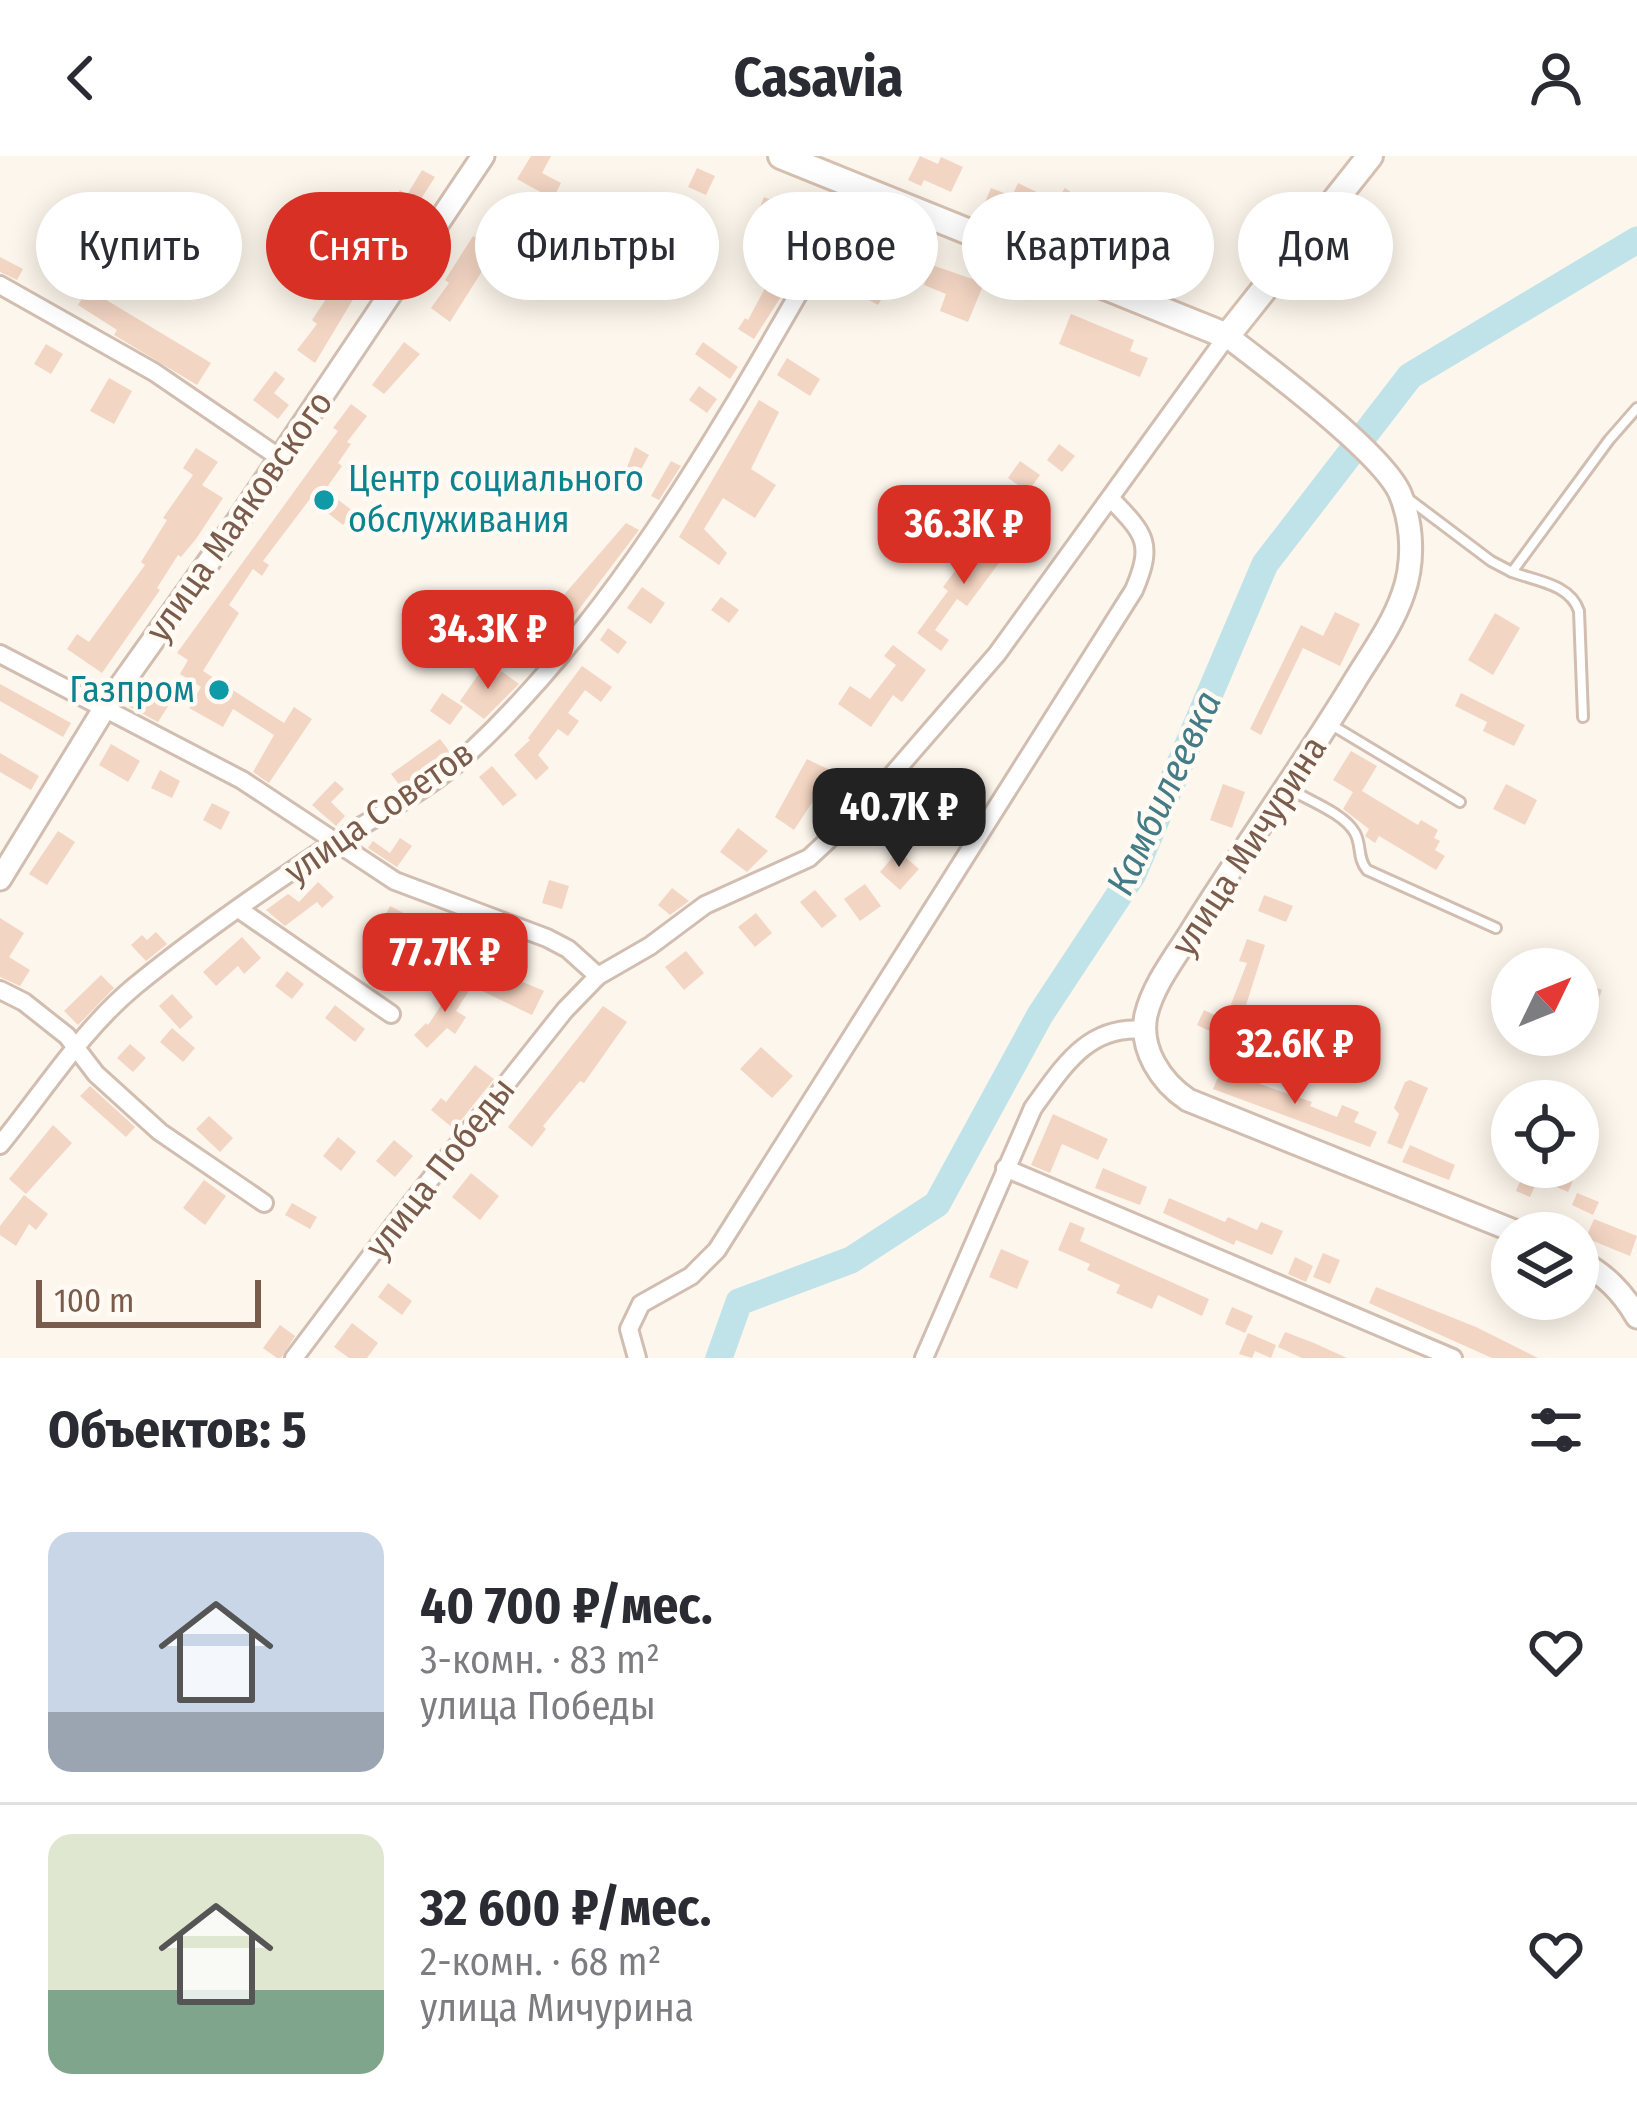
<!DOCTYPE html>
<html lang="ru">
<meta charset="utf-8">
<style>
:root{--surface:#fff;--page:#f2f2f3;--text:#2b2b33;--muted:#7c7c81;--line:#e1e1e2;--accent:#d93025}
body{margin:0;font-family:"Fira Sans Condensed",sans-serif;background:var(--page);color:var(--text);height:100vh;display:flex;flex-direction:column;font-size:45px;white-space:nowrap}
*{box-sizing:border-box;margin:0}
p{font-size:39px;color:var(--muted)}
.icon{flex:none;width:66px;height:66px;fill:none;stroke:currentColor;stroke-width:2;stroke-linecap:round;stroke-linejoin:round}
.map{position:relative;height:1202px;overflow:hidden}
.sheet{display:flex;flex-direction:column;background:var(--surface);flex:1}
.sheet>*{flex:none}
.banner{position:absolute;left:36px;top:36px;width:1566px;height:108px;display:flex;gap:24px}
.needle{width:78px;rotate:47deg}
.tools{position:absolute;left:1491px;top:792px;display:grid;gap:24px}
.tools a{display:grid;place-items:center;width:108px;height:108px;border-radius:50%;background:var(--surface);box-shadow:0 6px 30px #0003;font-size:60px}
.scale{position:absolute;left:36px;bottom:30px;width:225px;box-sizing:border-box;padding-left:12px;border:6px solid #7a5c4d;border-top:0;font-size:33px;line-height:42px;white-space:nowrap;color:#7a5c4d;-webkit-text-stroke:9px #fffaf3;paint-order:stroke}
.price{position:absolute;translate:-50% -102px;padding:0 27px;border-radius:24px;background:var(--accent);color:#fff;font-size:39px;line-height:78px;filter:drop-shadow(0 3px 6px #0008)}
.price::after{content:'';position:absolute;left:50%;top:72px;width:36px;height:27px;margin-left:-18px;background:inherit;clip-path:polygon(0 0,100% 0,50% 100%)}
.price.on{background:#222;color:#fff}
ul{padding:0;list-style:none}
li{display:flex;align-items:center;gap:36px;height:300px;padding:0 48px}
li+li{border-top:3px solid var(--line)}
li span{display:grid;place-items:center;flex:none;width:336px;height:240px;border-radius:24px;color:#555}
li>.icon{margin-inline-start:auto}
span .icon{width:144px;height:144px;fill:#fffc;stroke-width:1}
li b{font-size:51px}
h2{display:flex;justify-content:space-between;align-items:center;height:144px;padding:0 48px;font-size:51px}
.pill{padding:0 42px;border-radius:54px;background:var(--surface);box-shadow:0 6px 30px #0003;font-size:42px;line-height:108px}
.pill.on{background:var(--accent);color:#fff}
header{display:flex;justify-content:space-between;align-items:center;height:156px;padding:0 48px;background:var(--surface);font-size:54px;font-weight:700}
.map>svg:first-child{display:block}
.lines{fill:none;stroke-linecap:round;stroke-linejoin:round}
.river{stroke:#bfe3e8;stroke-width:27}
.building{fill:#f3d5c3}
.service-casing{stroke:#d1beb0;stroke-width:14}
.minor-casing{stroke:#d1beb0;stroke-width:22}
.tertiary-casing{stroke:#d1beb0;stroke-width:27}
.secondary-casing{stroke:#d6c0b0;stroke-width:30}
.service{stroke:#fff;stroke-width:8}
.minor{stroke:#fff;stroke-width:16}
.tertiary{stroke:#fff;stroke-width:21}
.secondary{stroke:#fff;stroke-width:24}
.culture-dot{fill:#0f9aa8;stroke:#fffaf3;stroke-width:4.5}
.labels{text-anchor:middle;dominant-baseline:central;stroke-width:9;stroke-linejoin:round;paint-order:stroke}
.culture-label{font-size:36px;fill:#0d838f;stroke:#fffaf3;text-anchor:start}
.street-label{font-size:36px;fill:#7a5c4d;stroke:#fffaf3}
.water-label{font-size:39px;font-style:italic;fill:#437c86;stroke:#fffaf3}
</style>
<header><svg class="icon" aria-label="back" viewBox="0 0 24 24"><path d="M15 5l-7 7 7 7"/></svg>Casavia<svg class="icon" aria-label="person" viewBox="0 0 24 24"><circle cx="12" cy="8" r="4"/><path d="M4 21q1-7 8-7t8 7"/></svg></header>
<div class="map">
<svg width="1637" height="1202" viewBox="0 0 1637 1202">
<rect width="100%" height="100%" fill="#fdf6ec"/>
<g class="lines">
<!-- river -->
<polyline class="river" points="719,1202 739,1146 851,1104 937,1048 1040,859 1133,718 1265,408 1410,220 1637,84"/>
</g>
<!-- building -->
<g class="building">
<polygon points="531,0 551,0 542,17 561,27 553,43 517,23"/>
<polygon points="920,0 938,8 941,1 963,11 951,36 924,24 921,30 908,24"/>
<polygon points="697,12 715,20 706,39 688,31"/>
<polygon points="422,14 435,21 391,90 375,79 395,51 391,48 400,34 407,39"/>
<polygon points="1018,27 1043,39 1029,69 982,53 991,32 1012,40"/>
<polygon points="1065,32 1086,47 1078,57 1084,60 1065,87 1051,77 1065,58 1053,49"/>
<polygon points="764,41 784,49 775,70 756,61"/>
<polygon points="524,51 542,63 534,76 515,64"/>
<polygon points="819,54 829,60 815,85 805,79"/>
<polygon points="496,56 521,72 511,87 506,85 487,115 484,112 450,166 431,152 449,127 445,124 473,80 478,83"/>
<polygon points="1103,70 1130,84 1119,109 1090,97"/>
<polygon points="322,80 347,97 336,113 311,97"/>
<polygon points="1156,81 1182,93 1167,125 1156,120 1166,98 1151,92"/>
<polygon points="0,101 23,113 17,124 0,116"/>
<polygon points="932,109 984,127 968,166 940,155 946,138 924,129"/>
<polygon points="772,119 789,128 754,183 738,173 745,162 748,164"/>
<polygon points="333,120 358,135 315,207 297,194 317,168 312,164 330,137 324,133"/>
<polygon points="874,120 890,129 878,149 862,140"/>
<polygon points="88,133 211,207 197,229 114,179 117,174 78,149"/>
<polygon points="1071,158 1134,184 1130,195 1148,202 1140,221 1059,188"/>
<polygon points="404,186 420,198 384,238 372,229"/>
<polygon points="703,186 738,211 730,223 695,198"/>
<polygon points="46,188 63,198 51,218 34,208"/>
<polygon points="787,202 820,223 810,240 777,219"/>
<polygon points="275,215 285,223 274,237 289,249 278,263 253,244"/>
<polygon points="109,222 132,235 114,268 90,255"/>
<polygon points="699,230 717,243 707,257 689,244"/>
<polygon points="759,244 779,256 751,313 776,329 755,362 723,342 704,373 727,397 719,409 679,381"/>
<polygon points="351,248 367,260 347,286 351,288 338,307 342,310 325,334 353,355 343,369 310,343 263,405 269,409 262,420 253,413 229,449 239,457 203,515 284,567 294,551 312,563 269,627 253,616 274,579 233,553 223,571 189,552 201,531 180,518 188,504 177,497 338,275 333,272"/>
<polygon points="1059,288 1075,300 1062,316 1047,304"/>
<polygon points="635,291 649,299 632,330 622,324"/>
<polygon points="196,292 218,306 202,329 223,342 196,383 181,401 178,399 157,432 160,434 102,517 67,493 77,478 89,486 145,409 141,406 167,364 163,362 193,319 183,312"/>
<polygon points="671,305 681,310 659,344 651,340"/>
<polygon points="1020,305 1040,319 1028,336 1008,322"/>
<polygon points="626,367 639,374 551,490 539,479 556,459 550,455"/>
<polygon points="990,378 1010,392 967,450 957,443 935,474 949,484 941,495 917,477 948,435 943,431 961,407 966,411"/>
<polygon points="642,431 665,447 651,468 627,452"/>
<polygon points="721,441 739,454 729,467 711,454"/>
<polygon points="1335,456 1360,468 1340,510 1303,492 1261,579 1250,573 1301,469 1323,480"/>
<polygon points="1495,457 1520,472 1493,519 1468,504"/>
<polygon points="608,472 627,486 618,498 600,484"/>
<polygon points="893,489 926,514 902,546 893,539 871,571 838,548 850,530 870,543 896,509 884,500"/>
<polygon points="582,510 612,531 601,546 585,534 568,557 579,565 568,580 558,573 538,599 549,612 536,624 514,599 530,584 528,582"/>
<polygon points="483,512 497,521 501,515 519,528 484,563 460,545"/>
<polygon points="142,525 172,544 158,566 126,549"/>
<polygon points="0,528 71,567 63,581 0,545"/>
<polygon points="442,537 463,551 450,569 430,555"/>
<polygon points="1461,537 1525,569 1514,590 1483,575 1487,566 1455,550"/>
<polygon points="440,583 450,596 401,631 391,618"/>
<polygon points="111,588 140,605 128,626 99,609"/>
<polygon points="1351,595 1377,610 1362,635 1418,669 1421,664 1438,674 1434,682 1440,685 1435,694 1445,700 1436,714 1379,680 1375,687 1365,680 1369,673 1343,653 1353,636 1333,624"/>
<polygon points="0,597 39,620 31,634 0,616"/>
<polygon points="807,603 836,617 826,639 819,636 794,674 775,661"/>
<polygon points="492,610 517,639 503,650 479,621"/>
<polygon points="160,614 180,625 172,642 151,632"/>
<polygon points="335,625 344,633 331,646 345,660 336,670 312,649"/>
<polygon points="1223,628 1245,636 1232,672 1210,664"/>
<polygon points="1506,628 1537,644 1525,669 1493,653"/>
<polygon points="212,647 230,656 221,674 203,664"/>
<polygon points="738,672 768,695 747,716 720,696"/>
<polygon points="58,675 75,686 47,729 29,718"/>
<polygon points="400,682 412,690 397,711 368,692 373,685 390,697"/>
<polygon points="898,695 919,713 900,734 880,716"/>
<polygon points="549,724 569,730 562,753 542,747"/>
<polygon points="318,726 334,741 322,752 317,746 285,770 266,754 288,738 299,746"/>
<polygon points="865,728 881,750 860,765 844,743"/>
<polygon points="672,732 689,745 670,759 658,749"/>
<polygon points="815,734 837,760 822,772 800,746"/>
<polygon points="1264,739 1293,750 1286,766 1258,755"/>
<polygon points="390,750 432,772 435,767 447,774 438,791 382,766"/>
<polygon points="756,757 772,777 755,791 738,771"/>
<polygon points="0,762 24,777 9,801 30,814 20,830 0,821"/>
<polygon points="156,776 167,788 146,805 131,789 142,779 147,784"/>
<polygon points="242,781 261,802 244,818 238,810 216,830 203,816"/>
<polygon points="1247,783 1265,789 1242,862 1228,856 1247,807 1239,805"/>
<polygon points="472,793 499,807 495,814 544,835 532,859 474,831 483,813 466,804"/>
<polygon points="686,795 704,817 684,834 665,811"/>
<polygon points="1548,798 1584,813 1542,813"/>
<polygon points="287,815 304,828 292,843 275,830"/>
<polygon points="101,819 114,832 78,869 64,855"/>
<polygon points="452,822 470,833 456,855 466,861 455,878 447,872 427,892 414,879 426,867 428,869 448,839 443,836"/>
<polygon points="1578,824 1602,834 1596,850 1578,843"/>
<polygon points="172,838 193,861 180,873 159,850"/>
<polygon points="335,849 365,873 355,886 325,862"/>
<polygon points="603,850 627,866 584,927 580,925 543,970 546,973 532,991 508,971"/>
<polygon points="1204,854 1223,863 1216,878 1197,869"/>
<polygon points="172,872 195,892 183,906 160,886"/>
<polygon points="130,888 146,902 133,916 117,902"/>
<polygon points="761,891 793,920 772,942 740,913"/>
<polygon points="475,909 494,923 454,973 431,954 441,942 446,946"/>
<polygon points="1242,913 1263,922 1260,928 1312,946 1310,950 1337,961 1342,949 1359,956 1354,966 1377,976 1370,991 1213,933 1220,917 1237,925"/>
<polygon points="1410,924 1428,932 1402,993 1387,987 1399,958 1394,952 1405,926"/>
<polygon points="90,930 135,971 126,981 80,940"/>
<polygon points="1053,958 1108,983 1098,1004 1062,988 1050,1017 1031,1009"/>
<polygon points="209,960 233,982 220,996 196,973"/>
<polygon points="53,969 72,987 26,1038 9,1023"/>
<polygon points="338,981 356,996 341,1015 323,1000"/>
<polygon points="394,984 413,1000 395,1021 376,1005"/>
<polygon points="1410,989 1455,1009 1449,1024 1402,1006"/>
<polygon points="1542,1011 1579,1011 1568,1036 1538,1023 1530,1041 1516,1035 1524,1016 1538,1022"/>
<polygon points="1103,1012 1147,1031 1140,1049 1095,1032"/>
<polygon points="471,1017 499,1040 480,1064 452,1041"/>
<polygon points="204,1024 226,1040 205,1069 183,1052"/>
<polygon points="1577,1037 1599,1046 1593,1059 1572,1049"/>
<polygon points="24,1039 48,1058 36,1074 29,1068 16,1090 0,1079 0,1070"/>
<polygon points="1169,1042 1225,1066 1228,1061 1257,1074 1261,1066 1283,1075 1272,1099 1236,1084 1234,1089 1163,1057"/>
<polygon points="292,1047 317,1061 310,1073 285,1059"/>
<polygon points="1594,1063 1637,1080 1630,1100 1586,1082"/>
<polygon points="1070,1066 1085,1072 1080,1085 1209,1143 1202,1160 1158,1139 1152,1153 1116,1137 1120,1129 1087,1114 1090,1108 1058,1094"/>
<polygon points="1001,1093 1029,1105 1017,1133 989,1121"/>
<polygon points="1323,1097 1340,1104 1330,1128 1313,1121"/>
<polygon points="1295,1101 1313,1110 1306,1126 1288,1118"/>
<polygon points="388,1127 412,1145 402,1159 378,1141"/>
<polygon points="1376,1131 1476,1171 1538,1202 1492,1202 1369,1147"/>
<polygon points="1232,1151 1253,1160 1245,1177 1225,1168"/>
<polygon points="352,1167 378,1187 367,1202 349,1202 334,1191"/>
<polygon points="280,1169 295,1180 281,1202 277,1202 263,1192"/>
<polygon points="1285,1176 1314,1187 1347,1202 1302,1202 1278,1191"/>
<polygon points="1248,1177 1276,1189 1271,1202 1255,1195 1252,1202 1239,1198"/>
</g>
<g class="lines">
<!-- service casing -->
<g class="service-casing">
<g id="service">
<polyline points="1406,341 1491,405 1512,416 1609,284 1637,252"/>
<path d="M1512 416C1536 425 1570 428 1579 455L1583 561"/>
<polyline points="1330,568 1460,646"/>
<path d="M1288 632C1307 644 1344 657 1355 677 1362 690 1357 702 1367 714L1496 772"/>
</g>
</g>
<!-- minor casing -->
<g class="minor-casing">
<g id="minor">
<polyline points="0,129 154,216 280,302"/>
<polyline points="0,498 242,624 395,725 547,782 568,793 598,820"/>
<polyline points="240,754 391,858"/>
<polyline points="0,834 24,846 67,880 96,918 160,976 264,1047"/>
<path d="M0 989C44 935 82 874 135 830 195 781 261 735 326 692 374 660 426 637 469 597 637 440 744 228 860 32"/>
<polyline points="1005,1012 1453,1202"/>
<polyline points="294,1202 394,1069 565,854 598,820 650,790 705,749 809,702 866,649 997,498 1227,180"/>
<path d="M637 1202 629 1173 641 1148 691 1120 717 1094 1134 434C1154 387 1145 378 1111 343"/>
<path d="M924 1202 1033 952C1063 911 1088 868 1145 874"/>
</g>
</g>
<!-- tertiary casing -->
<g class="tertiary-casing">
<g id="tertiary">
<path d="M1227 180C1266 210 1387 300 1401 340 1413 371 1414 407 1403 438 1392 470 1371 498 1354 526 1302 612 1242 693 1189 779 1173 804 1153 830 1146 859 1139 893 1161 926 1188 944L1519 1077"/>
<polyline points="0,723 104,553 240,362 483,0"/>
<path d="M1578 1104C1604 1118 1622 1135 1637 1161"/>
</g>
</g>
<!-- secondary casing -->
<g class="secondary-casing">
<polyline id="secondary" points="781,0 1227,180 1370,0"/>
</g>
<!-- service -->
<use href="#service" class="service"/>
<!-- minor -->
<use href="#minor" class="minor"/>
<!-- tertiary -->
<use href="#tertiary" class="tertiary"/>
<!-- secondary -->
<use href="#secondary" class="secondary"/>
</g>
<!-- markers -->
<g class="culture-dot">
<circle cx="324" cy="344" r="12"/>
<circle cx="219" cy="534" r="12"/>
</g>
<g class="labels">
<!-- culture labels -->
<g class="culture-label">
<text x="348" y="323">Центр социального<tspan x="348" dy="41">обслуживания</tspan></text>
<text x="195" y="534" text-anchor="end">Газпром</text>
</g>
<!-- street labels -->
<g class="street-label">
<text transform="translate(239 360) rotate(-55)">улица Маяковского</text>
<text transform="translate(379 656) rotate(-35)">улица Советов</text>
<text transform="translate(1249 690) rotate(-57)">улица Мичурина</text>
<text transform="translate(440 1012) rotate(-52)">улица Победы</text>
</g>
<!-- water labels -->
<g class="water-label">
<text transform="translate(1164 637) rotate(-65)">Камбилеевка</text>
</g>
</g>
</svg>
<div class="tools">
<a><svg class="needle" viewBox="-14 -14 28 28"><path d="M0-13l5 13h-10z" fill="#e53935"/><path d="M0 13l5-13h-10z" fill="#7c7c81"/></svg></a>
<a><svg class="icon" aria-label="locate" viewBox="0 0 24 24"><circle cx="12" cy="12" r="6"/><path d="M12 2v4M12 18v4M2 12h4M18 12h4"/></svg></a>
<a><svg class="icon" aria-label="layers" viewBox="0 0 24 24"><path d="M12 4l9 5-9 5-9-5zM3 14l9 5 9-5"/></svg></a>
</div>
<div class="scale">100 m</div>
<b class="price" style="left:964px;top:431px">36.3K ₽</b>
<b class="price" style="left:488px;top:536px">34.3K ₽</b>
<b class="price on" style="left:899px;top:714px">40.7K ₽</b>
<b class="price" style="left:445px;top:859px">77.7K ₽</b>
<b class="price" style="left:1295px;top:951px">32.6K ₽</b>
<div class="banner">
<a class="pill">Купить</a>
<a class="pill on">Снять</a>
<a class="pill">Фильтры</a>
<a class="pill">Новое</a>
<a class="pill">Квартира</a>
<a class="pill">Дом</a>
</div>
</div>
<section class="sheet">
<h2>Объектов: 5<svg class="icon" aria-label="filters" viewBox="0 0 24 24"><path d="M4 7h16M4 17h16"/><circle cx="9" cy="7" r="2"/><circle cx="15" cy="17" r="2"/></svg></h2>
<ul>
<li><span style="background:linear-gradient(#c9d6e8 75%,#9aa5b1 0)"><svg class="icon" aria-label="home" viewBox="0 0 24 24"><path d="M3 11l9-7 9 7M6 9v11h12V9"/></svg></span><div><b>40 700 ₽/мес.</b><p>3-комн. · 83 m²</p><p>улица Победы</p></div><svg class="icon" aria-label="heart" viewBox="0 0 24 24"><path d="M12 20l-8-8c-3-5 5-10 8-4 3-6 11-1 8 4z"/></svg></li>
<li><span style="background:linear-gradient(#dfe7d0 65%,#7fa58c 0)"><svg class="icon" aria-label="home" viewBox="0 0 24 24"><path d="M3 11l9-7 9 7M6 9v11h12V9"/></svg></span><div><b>32 600 ₽/мес.</b><p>2-комн. · 68 m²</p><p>улица Мичурина</p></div><svg class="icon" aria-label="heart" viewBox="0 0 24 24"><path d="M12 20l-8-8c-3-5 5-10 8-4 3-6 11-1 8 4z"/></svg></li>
</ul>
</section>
